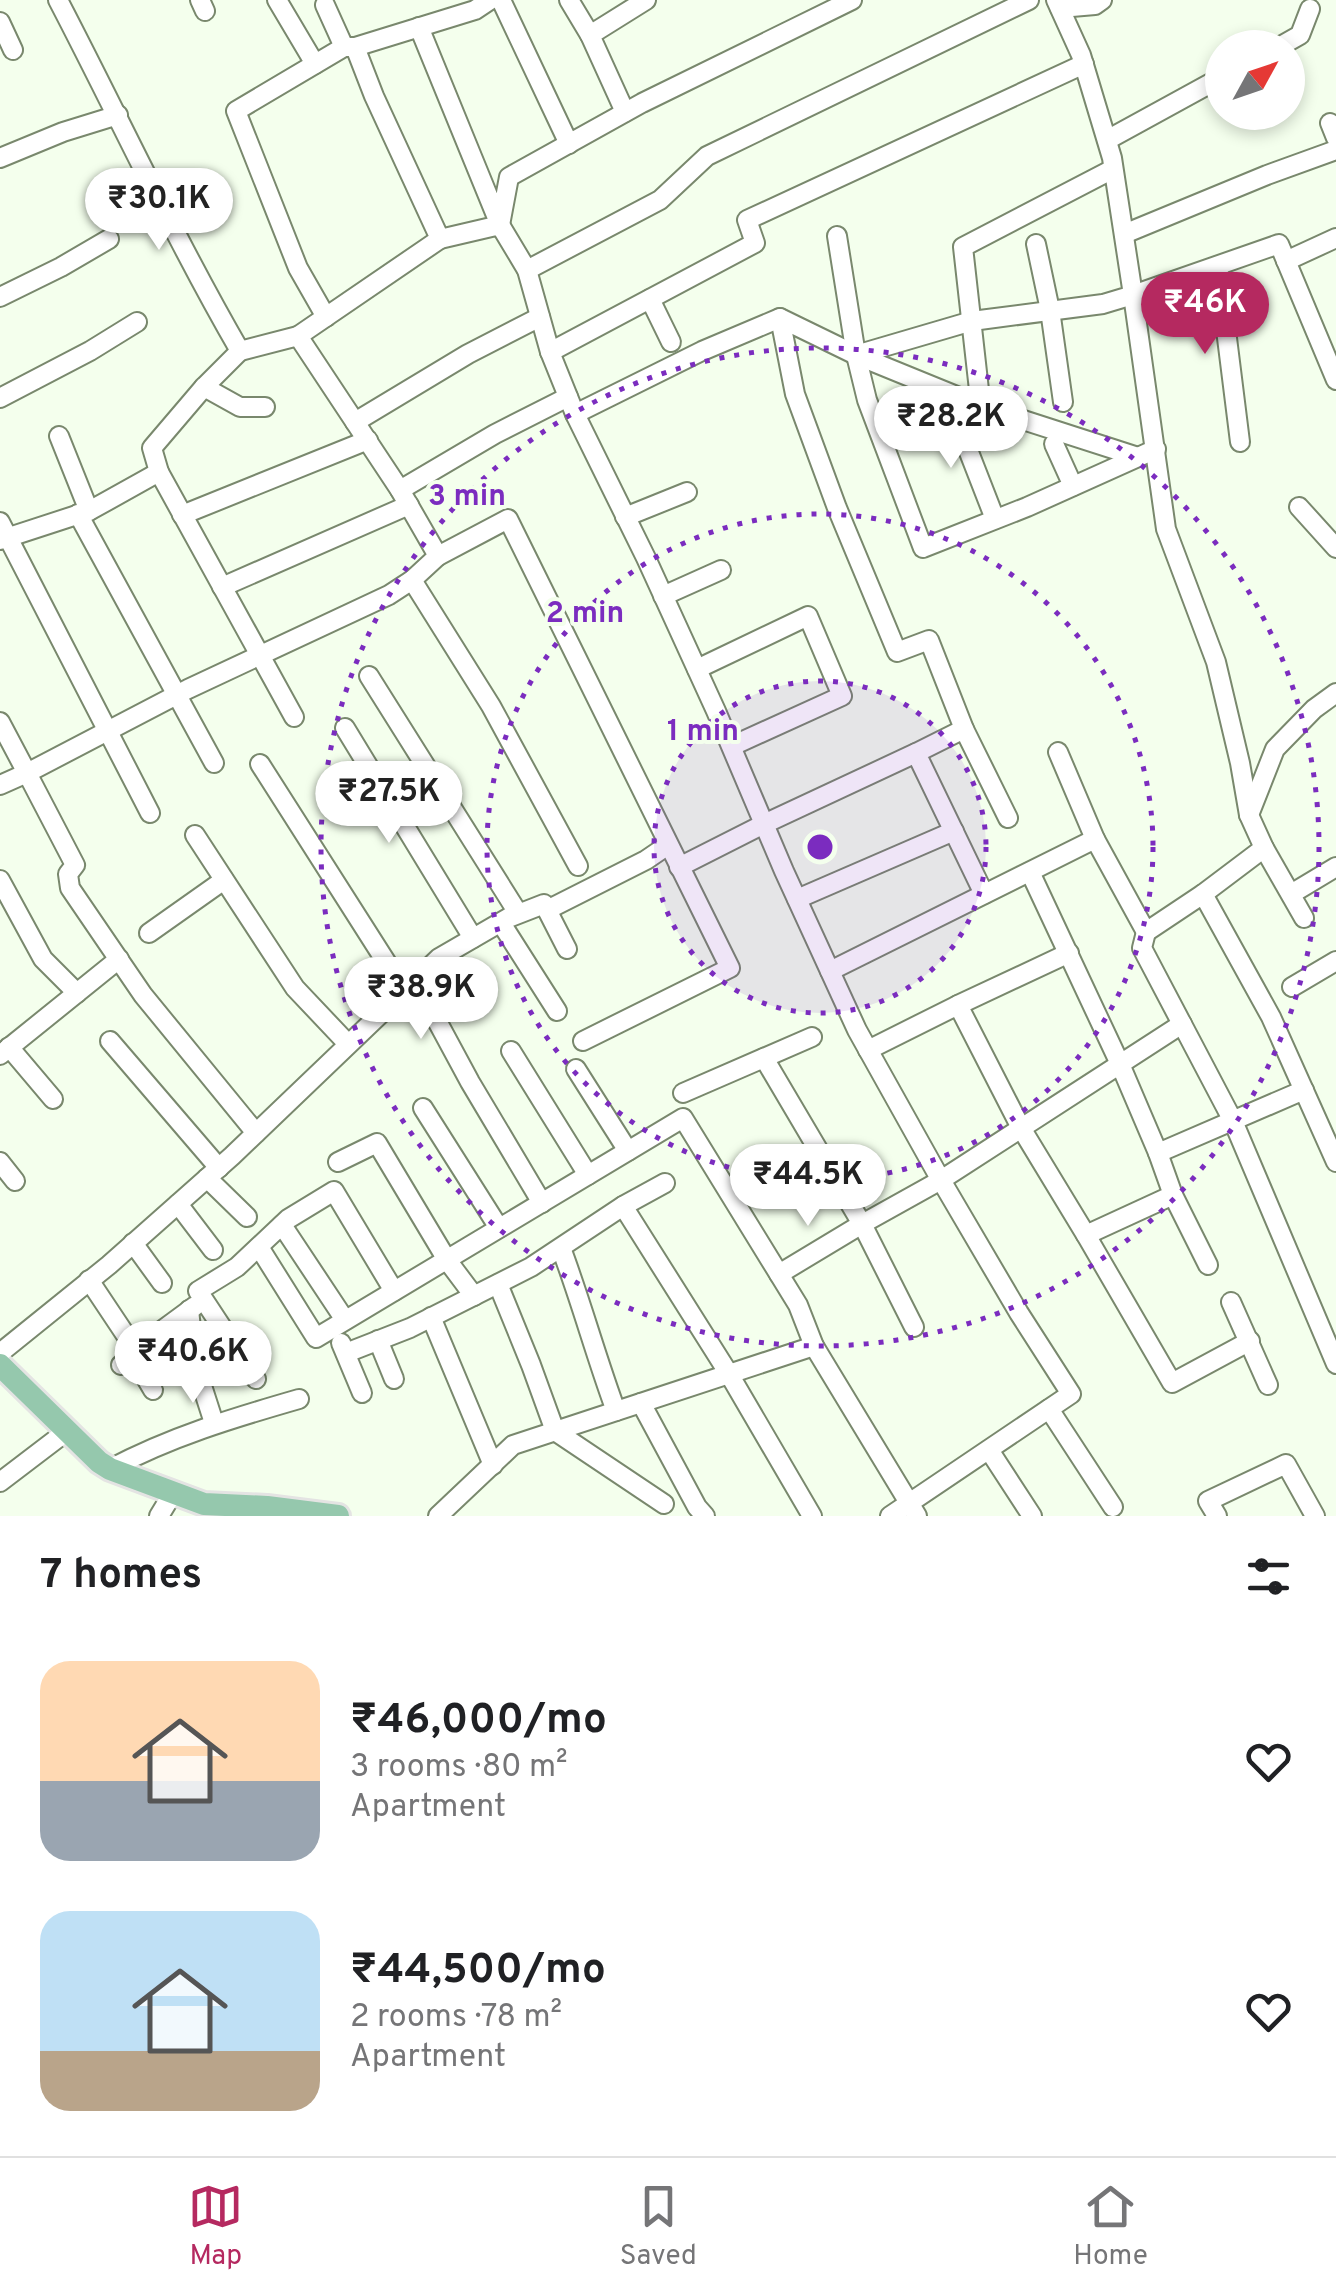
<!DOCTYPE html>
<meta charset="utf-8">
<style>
:root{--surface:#fff;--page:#f6f6f6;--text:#202124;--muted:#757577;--line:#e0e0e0;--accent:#b52960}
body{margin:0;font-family:Overpass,sans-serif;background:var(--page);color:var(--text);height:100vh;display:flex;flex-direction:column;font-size:38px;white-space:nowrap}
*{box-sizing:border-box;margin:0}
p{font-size:32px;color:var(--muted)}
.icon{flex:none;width:55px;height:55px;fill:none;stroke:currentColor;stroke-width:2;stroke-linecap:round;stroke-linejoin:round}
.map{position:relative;height:1516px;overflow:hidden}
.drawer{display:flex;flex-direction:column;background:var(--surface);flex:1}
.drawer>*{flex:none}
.needle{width:65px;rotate:50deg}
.controls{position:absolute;left:1205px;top:30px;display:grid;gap:20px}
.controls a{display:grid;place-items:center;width:100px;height:100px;border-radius:50%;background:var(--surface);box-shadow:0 5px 15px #0003;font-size:50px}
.price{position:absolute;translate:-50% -85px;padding:0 22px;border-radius:35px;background:#fff;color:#222;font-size:32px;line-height:65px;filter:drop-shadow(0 2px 5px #0008)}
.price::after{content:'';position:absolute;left:50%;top:60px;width:30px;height:22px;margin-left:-15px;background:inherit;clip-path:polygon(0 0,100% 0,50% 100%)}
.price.selected{background:var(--accent);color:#fff}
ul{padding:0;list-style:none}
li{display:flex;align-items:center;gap:30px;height:250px;padding:0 40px}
li span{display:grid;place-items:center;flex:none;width:280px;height:200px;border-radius:30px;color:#555}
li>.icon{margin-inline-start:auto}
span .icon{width:120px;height:120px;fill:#fffc;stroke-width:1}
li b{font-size:42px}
h2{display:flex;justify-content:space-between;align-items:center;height:120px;padding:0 40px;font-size:42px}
.dock{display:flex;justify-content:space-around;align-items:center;height:140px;border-top:2px solid var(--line);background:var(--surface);font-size:28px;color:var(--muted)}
.dock a{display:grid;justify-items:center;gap:5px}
.dock .selected{color:var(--accent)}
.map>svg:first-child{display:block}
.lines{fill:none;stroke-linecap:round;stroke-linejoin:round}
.minor-casing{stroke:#79886d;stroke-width:22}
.major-casing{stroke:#e4e4e3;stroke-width:28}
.minor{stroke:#fff;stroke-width:18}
.major{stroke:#95c8ad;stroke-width:22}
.ring{fill:none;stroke:#7b2cbf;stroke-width:5;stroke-dasharray:5 10}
.centre{fill:#7b2cbf;stroke:#f4ffed;stroke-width:5}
.ring-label{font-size:30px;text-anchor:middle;font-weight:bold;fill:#7b2cbf;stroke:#f4ffed;stroke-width:8;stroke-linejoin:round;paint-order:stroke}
</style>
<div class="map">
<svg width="1336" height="1516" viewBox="0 0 1336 1516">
<rect width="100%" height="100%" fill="#f4ffed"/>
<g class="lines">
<!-- minor casing -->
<g class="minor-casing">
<g id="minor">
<path d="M58 0C119 117 174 237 240 351L204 387 152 448 159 472"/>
<polyline points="200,0 205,11"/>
<polyline points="277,0 315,64"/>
<polyline points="501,0 569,144"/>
<polyline points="569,0 590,35"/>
<polyline points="1060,8 1095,5 1102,0"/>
<polyline points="0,22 13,50"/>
<polyline points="419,27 500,225 509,177 642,103 852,0"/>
<polyline points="355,47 475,10 490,0"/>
<polyline points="1277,48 1300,35 1310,9"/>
<polyline points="625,112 590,35 646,0"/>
<polyline points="1330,123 1336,138"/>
<polyline points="1107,140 1222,77"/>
<polyline points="0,158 63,132 118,115"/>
<polyline points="1124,234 1267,175 1336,150"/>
<polyline points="837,236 856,355 867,400 923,548 1027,507 1156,449"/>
<polyline points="440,239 500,225 527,270 550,352 575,414 646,558 716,711 784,871 857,1030 938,1175 1019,1313 1071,1394 890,1516"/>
<polyline points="1036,244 1050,310 1063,402"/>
<polyline points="1286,261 1336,238"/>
<polyline points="1218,266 1240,442"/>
<polyline points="527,270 660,200 707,156 1029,0"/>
<polyline points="0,297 61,267 109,239"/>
<polyline points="650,299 671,342"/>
<polyline points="326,317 298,268 236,111 344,47"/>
<polyline points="298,336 440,239 374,96 355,47 344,47 325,5"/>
<polyline points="550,352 755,243 747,220 1084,64"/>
<polyline points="856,355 986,408 1138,457"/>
<polyline points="204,387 240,407 265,407"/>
<polyline points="979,390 963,247 1113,169"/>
<polyline points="0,398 90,351 137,322"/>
<polyline points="951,406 995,519"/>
<polyline points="575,414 702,351 780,318"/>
<polyline points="355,422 468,354 540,317"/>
<polyline points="59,436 89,511"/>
<polyline points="1054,444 1073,486"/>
<polyline points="400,490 495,434 568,397"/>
<polyline points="1299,507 1336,548"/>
<polyline points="78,514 214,763"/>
<polyline points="182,515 368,440"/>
<polyline points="625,517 687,492"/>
<polyline points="0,522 150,813"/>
<polyline points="0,540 89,511 159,472 294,717"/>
<polyline points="438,556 508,519 730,968 583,1041"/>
<polyline points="412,580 491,706 578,866"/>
<polyline points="222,587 409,505"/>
<polyline points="663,596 721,570"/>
<polyline points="697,669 808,616 842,696 732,746"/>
<polyline points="369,676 518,913"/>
<polyline points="0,722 27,773 188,689 389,595 412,580 438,556 400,490 298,336 240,351"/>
<polyline points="345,728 473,938"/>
<polyline points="964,729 1008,818"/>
<polyline points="1058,752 1095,839"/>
<polyline points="260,764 404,990"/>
<polyline points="0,785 27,773 75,865 68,874 70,888 143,995 256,1133"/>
<polyline points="1249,815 1275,749 1314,709 1336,693"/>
<polyline points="195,835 295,988 348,1044"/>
<polyline points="1264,848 1304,918"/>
<polyline points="679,867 764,824 916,753"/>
<polyline points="1030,872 1120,1064 1158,1153"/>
<polyline points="0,880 43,959 77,993"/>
<polyline points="984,894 916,753 964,729 929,640 897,652 837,508 795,394 780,318 856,355 972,321 1103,304 1133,295 1112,158 1081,55 1056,0"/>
<polyline points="1203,894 1264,848 1249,815 1240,763 1216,662 1166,529 1133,295 1279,244 1336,380"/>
<polyline points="1291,894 1336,867"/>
<polyline points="797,899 954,831"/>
<polyline points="547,910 646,860 668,845"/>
<polyline points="501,923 557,1011"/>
<polyline points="149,933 224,880"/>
<polyline points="830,971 1095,839 1146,932 1203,894 1271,1017 1336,1162"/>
<polyline points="415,980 470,1082 542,1203"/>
<polyline points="1292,987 1336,961"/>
<polyline points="958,1005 1069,953"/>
<polyline points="1182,1024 1233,1121 1336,1364"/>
<polyline points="110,1041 219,1168"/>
<polyline points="9,1047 53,1099"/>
<polyline points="868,1050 958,1005 1021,1128 1086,1235 1173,1195 1158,1153 1304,1090"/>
<polyline points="511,1051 588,1175"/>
<polyline points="0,1055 119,959"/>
<polyline points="764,1058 862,1224 941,1180 1182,1024 1142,948 1146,932"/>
<polyline points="576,1069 628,1151"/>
<polyline points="683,1093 812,1037"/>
<polyline points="423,1108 499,1228"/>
<polyline points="0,1162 15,1181"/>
<polyline points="338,1162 377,1143 447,1260 474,1296"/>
<polyline points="207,1178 247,1217"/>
<polyline points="1173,1195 1208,1265"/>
<polyline points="178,1204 213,1250"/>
<polyline points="623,1206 729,1374 812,1516"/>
<polyline points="282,1225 345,1320"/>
<polyline points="1086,1235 1172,1383 1250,1341"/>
<polyline points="133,1243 162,1283"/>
<polyline points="259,1247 316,1338 683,1118 798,1305 814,1346 513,1445 438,1516"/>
<path d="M561 1248C581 1301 596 1357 616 1411"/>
<polyline points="779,1274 862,1224 914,1327"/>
<polyline points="89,1280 125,1334"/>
<polyline points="498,1284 531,1365 555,1431 664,1504"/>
<polyline points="1231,1302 1268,1385"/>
<polyline points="189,1310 195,1364 214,1423"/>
<polyline points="431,1317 493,1465"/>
<polyline points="378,1340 394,1379"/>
<polyline points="341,1343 362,1393"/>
<polyline points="814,1346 917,1516"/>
<polyline points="0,1353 109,1265 232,1156 439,958 508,918 544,904 567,949"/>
<polyline points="346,1353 410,1328 531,1267 623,1206 665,1183"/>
<polyline points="133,1356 153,1390"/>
<polyline points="121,1365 161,1331 195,1306"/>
<polyline points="256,1379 198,1291 237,1267 288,1219 334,1191 394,1291"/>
<polyline points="641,1403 697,1507 705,1516"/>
<polyline points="1049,1409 1113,1507"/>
<polyline points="989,1450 1032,1516"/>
<path d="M110 1469C170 1437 233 1418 299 1399"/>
<polyline points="0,1482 67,1431"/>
<polyline points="159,1516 173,1493"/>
<polyline points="1217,1516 1208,1501 1286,1464 1315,1516"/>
</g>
</g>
<!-- major casing -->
<g class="major-casing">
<polyline id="major" points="0,1365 99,1462 110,1469 204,1504 267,1507 338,1516"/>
</g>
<!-- minor -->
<use href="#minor" class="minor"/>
<!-- major -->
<use href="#major" class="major"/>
</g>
<!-- distance rings -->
<circle cx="820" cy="847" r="166" fill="#7b2cbf" fill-opacity=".12"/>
<g class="ring">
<circle cx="820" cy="847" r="166"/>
<circle cx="820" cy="847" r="333"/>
<circle cx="820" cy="847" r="499"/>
</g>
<circle cx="820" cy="847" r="15" class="centre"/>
<g class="ring-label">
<text x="467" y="505">3 min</text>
<text x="585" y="622">2 min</text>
<text x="703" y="740">1 min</text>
</g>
</svg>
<div class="controls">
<a><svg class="needle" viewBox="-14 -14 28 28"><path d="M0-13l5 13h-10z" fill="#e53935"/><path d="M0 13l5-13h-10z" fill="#757577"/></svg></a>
</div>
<b class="price" style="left:159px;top:253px">₹30.1K</b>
<b class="price selected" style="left:1205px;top:357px">₹46K</b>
<b class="price" style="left:951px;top:471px">₹28.2K</b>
<b class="price" style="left:389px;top:846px">₹27.5K</b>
<b class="price" style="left:421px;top:1042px">₹38.9K</b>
<b class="price" style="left:808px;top:1229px">₹44.5K</b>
<b class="price" style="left:193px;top:1406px">₹40.6K</b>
</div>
<section class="drawer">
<h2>7 homes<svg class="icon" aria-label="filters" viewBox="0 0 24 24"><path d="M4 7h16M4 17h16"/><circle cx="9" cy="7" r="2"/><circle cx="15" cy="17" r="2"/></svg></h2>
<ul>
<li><span style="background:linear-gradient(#ffd9b3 60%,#9aa5b1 0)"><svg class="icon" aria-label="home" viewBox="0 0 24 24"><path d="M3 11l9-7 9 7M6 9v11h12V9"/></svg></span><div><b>₹46,000/mo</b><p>3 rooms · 80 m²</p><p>Apartment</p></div><svg class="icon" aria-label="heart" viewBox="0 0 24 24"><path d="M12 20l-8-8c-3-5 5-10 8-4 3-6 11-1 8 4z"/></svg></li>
<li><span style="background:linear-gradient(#bfe0f5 70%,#b9a48a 0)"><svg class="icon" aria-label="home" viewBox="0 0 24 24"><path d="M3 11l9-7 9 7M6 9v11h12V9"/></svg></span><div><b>₹44,500/mo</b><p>2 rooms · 78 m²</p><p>Apartment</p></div><svg class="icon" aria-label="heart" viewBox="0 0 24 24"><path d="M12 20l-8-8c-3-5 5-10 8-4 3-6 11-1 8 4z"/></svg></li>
</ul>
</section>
<nav class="dock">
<a class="selected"><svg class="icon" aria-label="map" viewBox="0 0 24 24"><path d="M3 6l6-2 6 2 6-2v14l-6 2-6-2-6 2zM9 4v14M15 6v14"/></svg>Map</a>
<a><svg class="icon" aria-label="saved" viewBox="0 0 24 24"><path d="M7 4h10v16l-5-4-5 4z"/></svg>Saved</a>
<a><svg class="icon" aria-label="home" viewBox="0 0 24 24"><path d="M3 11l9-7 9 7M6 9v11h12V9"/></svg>Home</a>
</nav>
